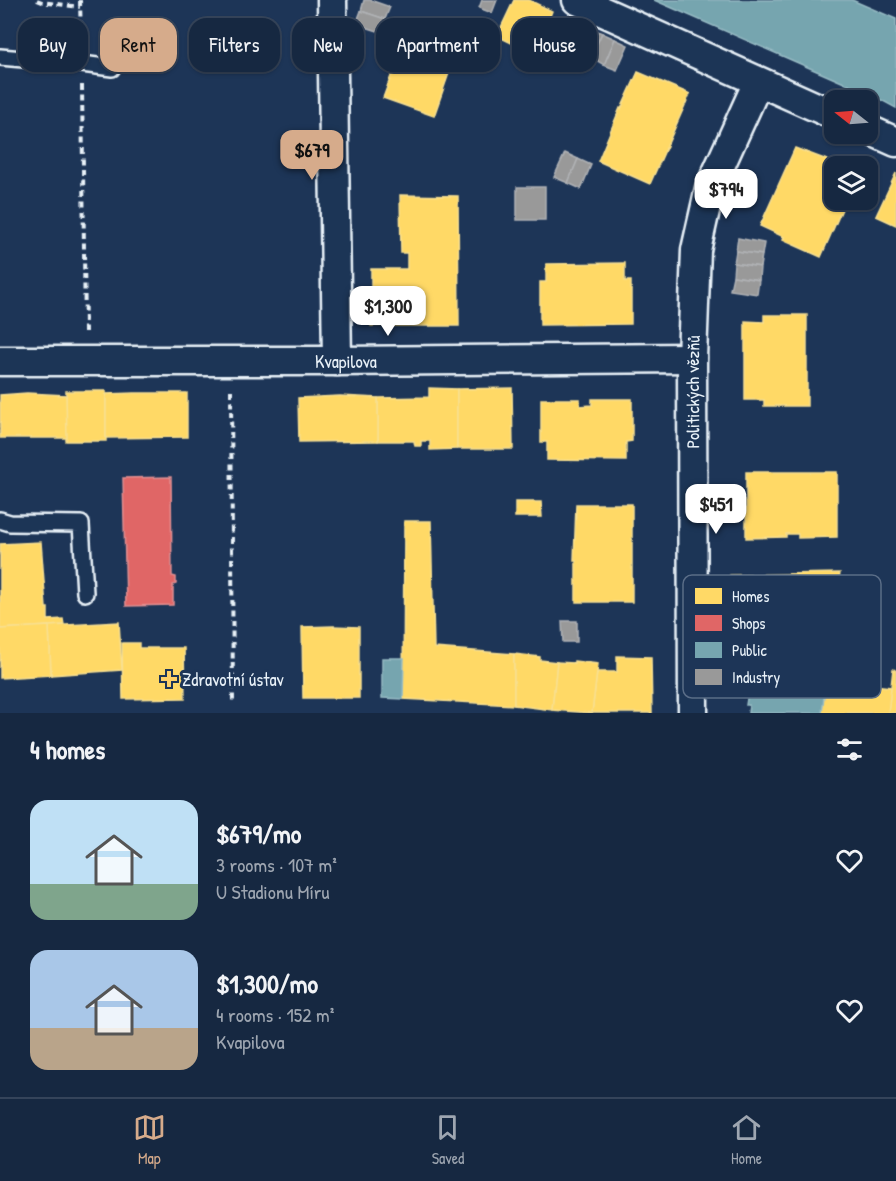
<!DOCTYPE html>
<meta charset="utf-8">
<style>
:root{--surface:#162841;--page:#23344c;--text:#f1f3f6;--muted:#9ea6b1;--line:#35445a;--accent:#d6ab8b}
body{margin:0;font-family:"Patrick Hand",sans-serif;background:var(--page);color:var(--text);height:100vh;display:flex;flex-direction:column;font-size:22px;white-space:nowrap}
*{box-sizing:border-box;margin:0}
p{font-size:20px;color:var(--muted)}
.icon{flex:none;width:33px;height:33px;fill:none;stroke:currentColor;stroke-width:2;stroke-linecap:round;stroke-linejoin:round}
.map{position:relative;height:713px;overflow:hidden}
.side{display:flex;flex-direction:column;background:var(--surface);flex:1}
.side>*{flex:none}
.guide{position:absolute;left:18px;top:18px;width:861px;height:54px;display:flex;gap:12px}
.needle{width:39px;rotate:287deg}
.controls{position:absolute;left:824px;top:90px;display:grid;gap:12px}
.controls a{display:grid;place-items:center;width:54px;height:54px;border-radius:12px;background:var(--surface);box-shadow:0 2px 4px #0004,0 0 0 2px var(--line);font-size:30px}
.price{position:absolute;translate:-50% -51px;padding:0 14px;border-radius:12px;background:#fff;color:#222;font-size:20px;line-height:39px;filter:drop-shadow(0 2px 3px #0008)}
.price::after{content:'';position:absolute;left:50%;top:36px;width:18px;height:14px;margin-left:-9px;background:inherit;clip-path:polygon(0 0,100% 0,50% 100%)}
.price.on{background:var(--accent);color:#111}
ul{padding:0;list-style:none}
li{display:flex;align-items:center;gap:18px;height:150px;padding:0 30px}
li span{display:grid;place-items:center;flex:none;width:168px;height:120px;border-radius:18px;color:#555}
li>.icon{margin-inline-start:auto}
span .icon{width:72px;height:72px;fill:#fffc;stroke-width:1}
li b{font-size:26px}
h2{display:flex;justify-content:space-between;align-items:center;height:72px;padding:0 30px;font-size:26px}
.chip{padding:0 21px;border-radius:18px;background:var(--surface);box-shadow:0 2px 4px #0004,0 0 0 2px var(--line);font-size:21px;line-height:54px}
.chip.on{background:var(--accent);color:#111}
.tabs{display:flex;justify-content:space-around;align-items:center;height:84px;border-top:2px solid var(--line);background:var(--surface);font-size:16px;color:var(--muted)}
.tabs a{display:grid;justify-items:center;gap:3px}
.tabs .on{color:var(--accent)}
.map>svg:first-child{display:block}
.homes{fill:#ffd966;stroke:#f8e092;stroke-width:1.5}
.shops{fill:#e06666;stroke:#e29092;stroke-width:1.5}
.public{fill:#76a5af;stroke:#98bcc5;stroke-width:1.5}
.industry{fill:#999;stroke:#b1b3b6;stroke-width:1.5}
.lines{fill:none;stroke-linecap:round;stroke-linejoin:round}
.lane-casing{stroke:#e8f1f8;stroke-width:20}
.street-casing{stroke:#e8f1f8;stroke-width:33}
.path{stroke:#e8f1f8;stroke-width:4;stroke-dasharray:6 4.5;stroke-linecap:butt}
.lane{stroke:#1d3557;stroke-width:15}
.street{stroke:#1d3557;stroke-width:28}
.poi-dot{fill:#ffd166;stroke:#1d3557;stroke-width:2}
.labels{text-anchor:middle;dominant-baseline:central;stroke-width:6;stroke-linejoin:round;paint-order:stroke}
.street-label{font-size:18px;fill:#e8f1f8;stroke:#1d3557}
.poi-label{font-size:18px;fill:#e8f1f8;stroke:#1d3557;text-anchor:start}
.key{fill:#1d3557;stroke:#5a6d87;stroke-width:1.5}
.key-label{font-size:16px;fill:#e8f1f8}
</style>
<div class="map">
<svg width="896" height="713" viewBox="0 0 896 713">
<rect width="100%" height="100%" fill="#1d3557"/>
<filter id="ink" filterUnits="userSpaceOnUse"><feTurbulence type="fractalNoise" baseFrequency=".0167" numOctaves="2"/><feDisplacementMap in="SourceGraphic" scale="12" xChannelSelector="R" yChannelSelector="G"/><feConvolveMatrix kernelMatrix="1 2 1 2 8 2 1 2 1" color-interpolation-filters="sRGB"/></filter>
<g filter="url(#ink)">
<!-- homes -->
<g class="homes">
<polygon points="514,0 529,0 552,11 548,21 559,25 545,58 534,53 531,58 518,52 520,47 497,36"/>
<polygon points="405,38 455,56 434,116 383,98"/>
<polygon points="638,72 690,94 650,184 598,161 620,108 621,109"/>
<polygon points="795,148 843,166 834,166 834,200 846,200 821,257 783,240 784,237 760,226"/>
<polygon points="896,173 896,225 876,216"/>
<polygon points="400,195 458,196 459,326 371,326 371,269 407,269 407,253 401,253"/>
<polygon points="625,263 625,281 631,281 631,324 540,325 540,282 546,282 546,264"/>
<polygon points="764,315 807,315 807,406 764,406 764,400 745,400 745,321 764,322"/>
<polygon points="429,388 457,389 457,449 430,450 430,441 421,441 421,446 415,446 414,441 378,441 378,398 429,397"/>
<polygon points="512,388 513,449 457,449 457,389"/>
<rect x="66" y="391" width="40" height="50"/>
<polygon points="27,393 66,395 67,438 0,438 0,395"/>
<polygon points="134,393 187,393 187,437 106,438 106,394"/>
<polygon points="340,396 378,398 378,441 299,442 298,398"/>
<polygon points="541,399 580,399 580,406 592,405 592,399 632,399 632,441 626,442 626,461 547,460 547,442 541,442"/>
<polygon points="746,472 837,472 837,537 798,538 798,534 786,534 786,537 746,538"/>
<polygon points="515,502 541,502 542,517 515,517"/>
<polygon points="576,504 632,504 632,602 576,602 576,561 574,561"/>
<polygon points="404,521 431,521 434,648 514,654 514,705 403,699"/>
<polygon points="41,542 46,608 48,608 48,620 63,619 64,625 0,629 0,544"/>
<polygon points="840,573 838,587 832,586 832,582 757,582 757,588 747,588 746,609 730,608 730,575"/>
<polygon points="119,622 122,670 51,675 49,626"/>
<polygon points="49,626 51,675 0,678 0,629"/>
<polygon points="333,626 359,627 359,698 303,698 302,627"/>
<polygon points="122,643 139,643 139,648 184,648 185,698 123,699"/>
<polygon points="514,654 540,657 540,660 557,662 552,710 514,705"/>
<polygon points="617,656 651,657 652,713 592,713 597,672 617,672"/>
<polygon points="574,661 598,664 592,713 552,710 557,662 574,663"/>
<polygon points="893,669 896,670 896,713 888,713"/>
<polygon points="826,680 891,687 888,713 822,713"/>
</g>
<!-- shops -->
<polygon class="shops" points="171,477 172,576 176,577 176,584 173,585 173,605 126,606 123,478"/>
<!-- public -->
<g class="public">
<polygon points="654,0 852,0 896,19 896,108 874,96"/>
<polygon points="382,658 404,658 403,699 382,698"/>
<polygon points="808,660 828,662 822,713 748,713 749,705 746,705 750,679 758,680 759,672 788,676 790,671 794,670 807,672"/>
</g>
<!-- industry -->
<g class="industry">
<polygon points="364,0 370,0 390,7 385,19 361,11"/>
<polygon points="482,0 497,0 492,13 479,8"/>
<polygon points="361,11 385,19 381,32 356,24"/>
<polygon points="567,17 579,22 567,47 556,42"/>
<polygon points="579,22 590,28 578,52 567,47"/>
<polygon points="590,28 602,33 591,57 578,52"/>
<polygon points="602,33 615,39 604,65 591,57"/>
<polygon points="615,39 628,45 617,70 604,65"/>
<polygon points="565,153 578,159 568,183 554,177"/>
<polygon points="578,159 591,165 581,189 568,183"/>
<rect x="517" y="187" width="28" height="33"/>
<polygon points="738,238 764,243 762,255 736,251"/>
<polygon points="736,251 762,255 760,267 734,263"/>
<polygon points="734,263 760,267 759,280 733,276"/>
<polygon points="733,276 759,280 757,294 730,290"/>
<polygon points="562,621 577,621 577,642 563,642"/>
</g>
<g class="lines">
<!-- lane casing -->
<g class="lane-casing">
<g id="lane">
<polyline points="0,57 82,64 112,68"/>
<polyline points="0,520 10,523 81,524 85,593"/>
</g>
</g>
<!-- street casing -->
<g class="street-casing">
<g id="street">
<polyline points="332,0 337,361"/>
<polyline points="577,0 834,115"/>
<polyline points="867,129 896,142"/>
<path id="s1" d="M0 361H337L692 358"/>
<path id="s2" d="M693 713 692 358 696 250 710 188 758 82"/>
</g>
</g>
<!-- path -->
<g class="path">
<polyline points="37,0 42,2 80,7"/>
<polyline points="80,0 81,41"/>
<polyline points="82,85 85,332"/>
<polyline points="231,390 233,704"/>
</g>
<!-- lane -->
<use href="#lane" class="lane"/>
<!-- street -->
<use href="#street" class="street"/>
</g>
</g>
<!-- markers -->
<path class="poi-dot" d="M166 670h6v6h6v6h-6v6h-6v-6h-6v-6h6z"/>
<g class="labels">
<!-- street labels -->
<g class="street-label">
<text stroke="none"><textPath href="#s1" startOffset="346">Kvapilova</textPath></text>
<text stroke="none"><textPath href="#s2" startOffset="321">Politických vězňů</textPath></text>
</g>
<!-- poi labels -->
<g class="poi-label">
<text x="182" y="679">Zdravotní ústav</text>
</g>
</g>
<!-- legend -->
<rect x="683" y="575" width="198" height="123" rx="9" class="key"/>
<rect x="695" y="588" width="27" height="16" fill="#ffd966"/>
<rect x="695" y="615" width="27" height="16" fill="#e06666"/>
<rect x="695" y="642" width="27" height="16" fill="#76a5af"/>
<rect x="695" y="669" width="27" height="16" fill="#999"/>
<g class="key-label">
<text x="732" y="602">Homes</text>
<text x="732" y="629">Shops</text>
<text x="732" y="656">Public</text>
<text x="732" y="683">Industry</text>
</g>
</svg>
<div class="controls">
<a><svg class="needle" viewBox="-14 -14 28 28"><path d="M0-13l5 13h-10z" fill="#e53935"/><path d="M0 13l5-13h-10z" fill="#9ea6b1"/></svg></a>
<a><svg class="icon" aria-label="layers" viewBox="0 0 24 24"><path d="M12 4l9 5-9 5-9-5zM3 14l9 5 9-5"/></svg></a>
</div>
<b class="price on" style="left:312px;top:181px">$679</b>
<b class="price" style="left:726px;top:220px">$794</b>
<b class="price" style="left:388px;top:337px">$1,300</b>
<b class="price" style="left:716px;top:535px">$451</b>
<div class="guide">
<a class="chip">Buy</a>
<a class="chip on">Rent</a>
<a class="chip">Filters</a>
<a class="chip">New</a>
<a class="chip">Apartment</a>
<a class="chip">House</a>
</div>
</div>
<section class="side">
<h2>4 homes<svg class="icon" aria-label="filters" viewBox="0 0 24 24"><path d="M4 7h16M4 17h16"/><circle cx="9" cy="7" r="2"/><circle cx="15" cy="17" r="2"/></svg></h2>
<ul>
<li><span style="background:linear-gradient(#bfe0f5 70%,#7fa58c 0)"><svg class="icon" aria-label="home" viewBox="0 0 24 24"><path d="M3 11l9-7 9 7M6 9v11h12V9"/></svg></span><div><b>$679/mo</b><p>3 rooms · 107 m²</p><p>U Stadionu Míru</p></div><svg class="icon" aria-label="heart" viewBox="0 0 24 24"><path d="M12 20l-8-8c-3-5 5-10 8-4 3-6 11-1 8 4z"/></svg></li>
<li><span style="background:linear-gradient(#a9c7e8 65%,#b9a48a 0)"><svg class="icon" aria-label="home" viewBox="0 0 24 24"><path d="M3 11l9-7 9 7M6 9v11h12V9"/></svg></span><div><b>$1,300/mo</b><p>4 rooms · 152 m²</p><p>Kvapilova</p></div><svg class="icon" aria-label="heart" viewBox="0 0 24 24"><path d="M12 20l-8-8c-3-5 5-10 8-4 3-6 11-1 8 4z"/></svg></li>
</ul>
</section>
<nav class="tabs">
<a class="on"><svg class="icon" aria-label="map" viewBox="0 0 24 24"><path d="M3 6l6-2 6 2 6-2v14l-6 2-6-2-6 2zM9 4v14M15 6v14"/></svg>Map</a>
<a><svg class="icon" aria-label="saved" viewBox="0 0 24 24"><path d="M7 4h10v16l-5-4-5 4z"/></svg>Saved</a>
<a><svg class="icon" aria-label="home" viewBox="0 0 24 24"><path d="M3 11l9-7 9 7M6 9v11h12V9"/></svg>Home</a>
</nav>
